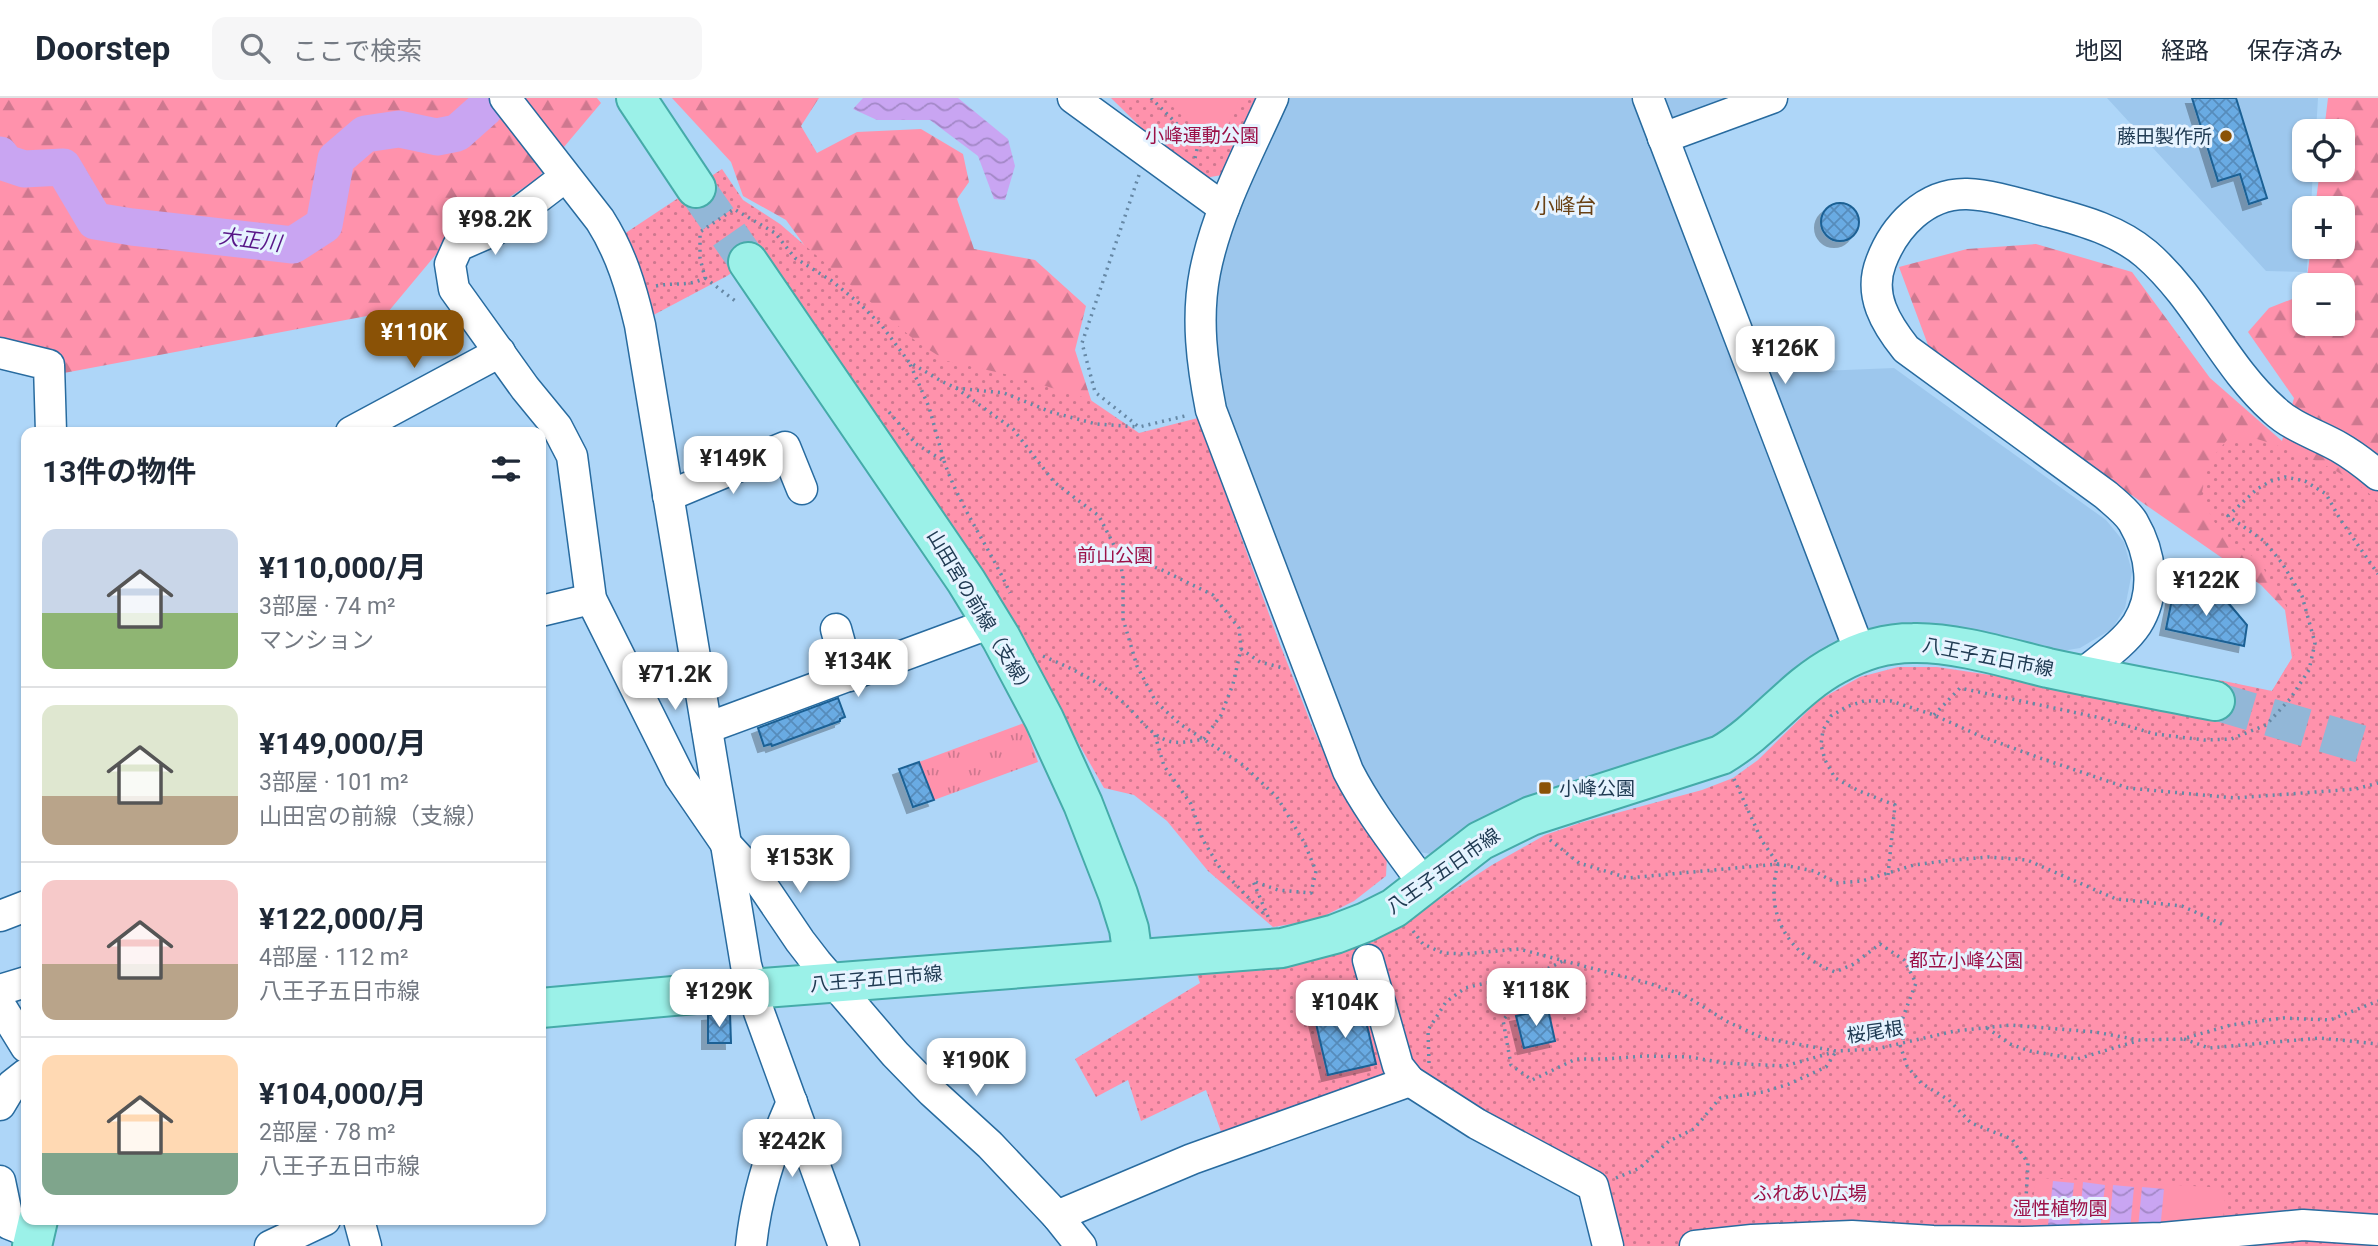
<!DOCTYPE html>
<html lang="ja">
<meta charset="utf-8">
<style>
:root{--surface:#fff;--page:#f6f6f7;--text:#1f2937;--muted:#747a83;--line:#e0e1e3;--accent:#8a5206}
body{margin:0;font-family:Roboto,"Noto Sans JP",sans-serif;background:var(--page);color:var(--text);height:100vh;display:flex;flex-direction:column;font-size:26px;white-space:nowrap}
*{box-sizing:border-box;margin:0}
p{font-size:23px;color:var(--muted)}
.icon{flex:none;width:38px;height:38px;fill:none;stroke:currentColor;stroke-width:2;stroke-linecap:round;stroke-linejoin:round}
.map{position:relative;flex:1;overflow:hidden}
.sheet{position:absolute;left:21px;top:329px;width:525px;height:798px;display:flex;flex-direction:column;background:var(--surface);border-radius:14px;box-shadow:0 2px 5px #0004}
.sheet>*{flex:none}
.tools{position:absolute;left:2292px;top:21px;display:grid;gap:14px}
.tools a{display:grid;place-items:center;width:63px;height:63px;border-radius:14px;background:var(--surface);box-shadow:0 2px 5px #0004;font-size:35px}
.price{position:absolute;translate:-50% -60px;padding:0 16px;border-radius:14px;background:#fff;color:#222;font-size:23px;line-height:46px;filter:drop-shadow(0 2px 4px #0008)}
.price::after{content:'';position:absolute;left:50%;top:42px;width:21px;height:16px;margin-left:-10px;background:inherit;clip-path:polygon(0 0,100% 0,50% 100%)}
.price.active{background:var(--accent);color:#fff}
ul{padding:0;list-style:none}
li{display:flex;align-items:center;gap:21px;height:175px;padding:0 21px}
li+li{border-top:2px solid var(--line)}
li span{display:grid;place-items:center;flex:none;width:196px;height:140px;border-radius:14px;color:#555}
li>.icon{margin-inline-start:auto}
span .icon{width:84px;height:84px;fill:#fffc;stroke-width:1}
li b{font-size:30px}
h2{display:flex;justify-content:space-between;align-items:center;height:84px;padding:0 21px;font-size:30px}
header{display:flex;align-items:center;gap:42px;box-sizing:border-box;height:98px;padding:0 35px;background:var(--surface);border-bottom:2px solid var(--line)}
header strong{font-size:33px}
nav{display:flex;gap:38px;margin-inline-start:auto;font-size:24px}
.search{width:490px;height:63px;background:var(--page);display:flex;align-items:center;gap:18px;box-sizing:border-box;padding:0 24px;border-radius:14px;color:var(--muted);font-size:26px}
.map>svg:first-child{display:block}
.built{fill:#9dc7ed}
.grass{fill:url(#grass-tufts)}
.forest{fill:url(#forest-firs)}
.park{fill:url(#park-dots)}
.garden{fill:#ff92ac}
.water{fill:url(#water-waves)}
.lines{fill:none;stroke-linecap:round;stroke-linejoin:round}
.river{stroke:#c9a5f2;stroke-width:37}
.building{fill:url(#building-cross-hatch);stroke:#1b6194;stroke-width:2;filter:url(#shadow)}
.major-tunnel{stroke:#92b7d7;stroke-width:38;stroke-dasharray:38 19;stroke-linecap:butt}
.minor-casing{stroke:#286b9f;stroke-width:33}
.major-casing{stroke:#45aba9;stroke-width:42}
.path{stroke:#6688a5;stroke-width:3.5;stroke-dasharray:2 5;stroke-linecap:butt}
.minor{stroke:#fff;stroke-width:30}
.major{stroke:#9bf1e8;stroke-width:38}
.poi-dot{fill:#8a5206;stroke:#e6f3ff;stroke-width:2.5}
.labels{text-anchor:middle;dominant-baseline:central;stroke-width:6;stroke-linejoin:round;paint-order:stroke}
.park-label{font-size:19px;fill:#9c1148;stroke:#e6f3ff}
.poi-label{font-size:19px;fill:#203b53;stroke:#e6f3ff;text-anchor:end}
.street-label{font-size:19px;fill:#203b53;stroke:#e6f3ff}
.neighbourhood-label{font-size:21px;fill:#6a4215;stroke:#e6f3ff}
.water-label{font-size:21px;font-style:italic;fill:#581788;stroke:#e6f3ff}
</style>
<header>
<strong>Doorstep</strong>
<div class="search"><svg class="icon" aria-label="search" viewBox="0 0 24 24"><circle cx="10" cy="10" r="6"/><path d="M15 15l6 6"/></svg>ここで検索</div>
<nav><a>地図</a><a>経路</a><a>保存済み</a></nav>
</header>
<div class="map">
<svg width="2378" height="1148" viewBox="0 0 2378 1148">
<defs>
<pattern id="grass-tufts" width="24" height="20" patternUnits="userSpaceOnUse" patternTransform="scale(1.75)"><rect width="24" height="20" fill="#ff92ac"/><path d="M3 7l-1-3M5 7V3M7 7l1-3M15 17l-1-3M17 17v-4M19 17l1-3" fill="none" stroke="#ce788f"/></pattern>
<pattern id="forest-firs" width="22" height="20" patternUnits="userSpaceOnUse" patternTransform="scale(1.75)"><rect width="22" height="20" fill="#ff92ac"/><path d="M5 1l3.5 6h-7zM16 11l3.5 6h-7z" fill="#ce788f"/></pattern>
<pattern id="park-dots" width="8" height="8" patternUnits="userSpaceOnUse" patternTransform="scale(1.75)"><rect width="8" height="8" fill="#ff92ac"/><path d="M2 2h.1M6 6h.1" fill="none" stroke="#ce788f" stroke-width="1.8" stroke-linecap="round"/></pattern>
<pattern id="water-waves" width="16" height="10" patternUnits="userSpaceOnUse" patternTransform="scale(1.75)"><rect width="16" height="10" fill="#c9a5f2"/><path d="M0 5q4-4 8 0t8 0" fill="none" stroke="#a388c7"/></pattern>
<pattern id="building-cross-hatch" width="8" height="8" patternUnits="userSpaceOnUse" patternTransform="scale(1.75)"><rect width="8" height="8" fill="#69abe3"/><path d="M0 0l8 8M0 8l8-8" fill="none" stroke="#568cbb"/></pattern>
<filter id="shadow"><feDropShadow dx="-6" dy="6" stdDeviation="0" flood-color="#0004"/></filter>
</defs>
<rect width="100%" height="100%" fill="#aed6f8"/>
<!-- built -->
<g class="built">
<polygon points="1283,0 1782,0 1663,40 1769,275 1894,270 2106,422 2124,444 2132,474 2125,510 2112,531 2080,550 2056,554 1921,530 1722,641 1443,758 1413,753 1370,693 1220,297 1211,194 1233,108"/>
<polygon points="2107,0 2318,0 2316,33 2305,33 2305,72 2313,72 2311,110 2305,110 2305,149 2308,149 2307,174 2266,173"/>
</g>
<!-- grass -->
<polygon class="grass" points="1024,625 1038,664 934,702 919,664"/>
<!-- forest -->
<g class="forest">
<polygon points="0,0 597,0 601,5 537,81 453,136 388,214 64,275 0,260"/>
<polygon points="672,0 819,0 801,28 817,55 857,34 921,31 963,56 969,84 957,101 974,151 1035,162 1086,208 1075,252 1093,308 1281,560 823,173 786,122 743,98 731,64"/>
<polygon points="2328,0 2378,0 2378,1124 2066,590 2272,593 2292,560 2285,512 2261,487 2012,314 1928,247 1899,169 1967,151 2036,146 2132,174 2210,280 2282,343 2294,300 2248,234 2269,210 2305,196 2305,226 2343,226 2343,187 2306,187 2311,149 2343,149 2343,110 2315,110 2320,72 2343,72 2343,33 2324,33"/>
</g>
<!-- park -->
<g class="park">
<polygon points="1111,0 1258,0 1222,77 1199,81 1166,54"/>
<polygon points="722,71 743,102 780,126 918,245 947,263 1005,276 1089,301 1139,335 1198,320 1281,549 1314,633 1344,698 1387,758 1386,778 1354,803 1316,822 1273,829 1208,773 1167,723 1134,697 1104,690 970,454 762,154 727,178 644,222 615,142"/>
<path d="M2257 341C2295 352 2351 375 2378 404V1148H1593L1581 1090 1389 981 1223 1039 1206 992 1141 1023 1128 982 1096 999 1075 961 1200 885 1196 873 1331 857 1375 843 1492 767 1545 737 1583 724 1702 692 1733 680 1758 662 1819 602 1860 579 1898 569H1937L2077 590 2212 617 2219 582 2272 593 2294 557 2286 508 2259 463 2221 436 2201 399 2208 365 2227 342Z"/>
</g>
<!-- garden -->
<g class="garden">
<polygon points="1164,0 1240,0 1226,32 1201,36"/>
<polygon points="2036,1080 2112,1083 2225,1090 2223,1129 2029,1137"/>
</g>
<!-- water -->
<g class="water">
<polygon points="863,0 958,0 1008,41 1015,68 1005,102 994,101 978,58 930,22 877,22 853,11"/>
<polygon points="2053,1083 2074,1085 2069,1130 2048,1127"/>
<polygon points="2083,1084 2105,1087 2100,1132 2079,1130"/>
<polygon points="2113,1087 2134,1089 2130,1132 2109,1131"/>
<polygon points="2142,1089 2164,1091 2160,1133 2138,1130"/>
</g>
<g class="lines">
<!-- river -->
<polyline class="river" points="0,57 6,65 24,71 63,69 95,123 132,129 293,147 324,127 336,61 365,36 399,31 437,39 457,35 484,11 492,0"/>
</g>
<!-- building -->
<g class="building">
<polygon points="2192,0 2236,0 2267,100 2249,106 2240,76 2218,83"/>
<circle cx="1840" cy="124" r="19"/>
<polygon points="2174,491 2225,501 2247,527 2244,548 2166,531"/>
<polygon points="838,600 845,619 840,621 840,623 772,648 771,646 764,648 758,630"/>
<polygon points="919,664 934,702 913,709 899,671"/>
<polygon points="1362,906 1376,966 1328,977 1314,917"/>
<polygon points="1548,911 1555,943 1524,950 1516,918"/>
<polygon points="730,915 731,945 708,945 708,917"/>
</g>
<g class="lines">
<!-- major-tunnel -->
<g class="major-tunnel">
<polyline points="696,90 748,164"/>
<polyline points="2215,603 2378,651"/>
</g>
<!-- minor casing -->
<g class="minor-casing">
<g id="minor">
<path d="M505 0 600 122C621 155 631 189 640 227L746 867 759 914 844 1148"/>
<polyline points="1073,0 1224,110"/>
<path d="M1273 0C1248 56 1217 113 1205 174 1196 220 1202 266 1211 312L1348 673C1369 714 1398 750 1425 788"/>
<polyline points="1648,0 1860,554"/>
<polyline points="1663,40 1772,0"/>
<polyline points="565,79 497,131 458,148 450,166 454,191 525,290 557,329 572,358 591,501 680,679 726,746 758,781 800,843 817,865 895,956 932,994 990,1047 1057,1118 1081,1148"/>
<polyline points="0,255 49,267 51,334"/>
<polyline points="351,334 500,254"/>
<polyline points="668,398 785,349 802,391"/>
<polyline points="541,513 591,501"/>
<polyline points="836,531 849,578"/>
<path d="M2081 577C2099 562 2124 546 2137 526 2157 494 2151 455 2133 424 2127 414 2115 405 2106 397L1906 251C1886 226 1868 197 1881 164 1894 129 1925 95 1967 96 1994 97 2023 107 2050 114 2084 123 2119 133 2146 156 2198 201 2224 268 2274 312 2292 329 2318 337 2339 349 2353 357 2366 367 2378 377"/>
<polyline points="707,630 991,525"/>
<polyline points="0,818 26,808"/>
<polyline points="1368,862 1398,968 1410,983 1477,1026 1593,1088 1608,1148"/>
<polyline points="0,892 26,884"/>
<polyline points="0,907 26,949"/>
<polyline points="0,1007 12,987 26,976"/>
<polyline points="0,1083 9,1126 34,1136"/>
<polyline points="1057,1118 1192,1061 1410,983"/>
<polyline points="359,1122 366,1148"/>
<polyline points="270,1148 325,1122"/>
<path d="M751 1148C756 1099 772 1049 792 1004"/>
<polyline points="1695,1148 1752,1142 1852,1138 1933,1143 2023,1144 2162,1140 2303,1127 2378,1132"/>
</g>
</g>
<!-- major casing -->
<g class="major-casing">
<g id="major">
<polyline points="636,0 696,90"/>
<polyline points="748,164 966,483 1001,540 1044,621 1083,706 1118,796 1129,831 1133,860"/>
<path d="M541 910 751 891 1282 850 1335 836 1366 824 1394 810 1480 743 1531 718 1721 657C1764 632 1793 589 1837 566 1860 553 1886 545 1913 545 1955 544 2007 560 2048 570 2104 582 2159 592 2215 603"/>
<polyline points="32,1148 38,1122"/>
</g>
</g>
<!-- path -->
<g class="path">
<polyline points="1151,0 1198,47"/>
<polyline points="1195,60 1198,47 1226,41"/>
<polyline points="1139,77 1082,245 1095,294 1139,329 1189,317"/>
<polyline points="705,180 738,205"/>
<path d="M656 188C675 184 688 189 705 180L700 160V134L734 111 775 135 795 160 832 183 860 206 882 228 909 264 943 284 956 290 1004 295 1051 314 1096 326 1139 329"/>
<polyline points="956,290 1013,331 1054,384 1099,418 1119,457 1123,480 1123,521 1137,568 1156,604 1180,626 1243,667 1277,699 1304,744 1316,773 1311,795 1278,792 1253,783 1269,821"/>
<polyline points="889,314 916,346 944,363 929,309 910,266"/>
<path d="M944 363C960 410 990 450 1010 495"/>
<polyline points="1241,551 1260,564 1283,570"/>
<path d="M1043 558C1073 571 1101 584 1125 606 1138 618 1148 635 1166 642 1177 647 1192 643 1204 641L1221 617 1233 586 1241 551 1239 530 1213 497 1160 471 1119 457"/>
<polyline points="1934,617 1960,590 2101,620 2155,636 2204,642 2231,641 2266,627 2290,601 2309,572 2315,545 2302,498 2282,465 2264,443 2228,418 2257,391 2271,383 2285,379 2305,383 2326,396 2340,421 2378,476"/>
<polyline points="1155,637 1164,668 1191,706 1203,742 1220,770 1266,818"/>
<polyline points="1734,681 1762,743 1778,766"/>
<polyline points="1550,742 1579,765 1628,780 1778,766 1814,773 1836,785 1862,783 1914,767 1944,763 1988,759 2027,762 2116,801 2182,808 2224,827"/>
<path d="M1778 766C1764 815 1787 856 1835 874L1852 867 1880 846 1904 862 1916 885 1903 919V945"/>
<polyline points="1888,777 1895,707 1859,693 1835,680 1825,662 1821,647 1823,632 1831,618 1846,609 1864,603 1891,603 1934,617 1978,637 2037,659 2128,690 2235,700 2356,691 2378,685"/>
<polyline points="1413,833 1423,846 1443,855 1464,856 1519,851 1648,885 1684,897 1728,924 1763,940 1836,953 1876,951 1955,933 2010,927 2095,934 2139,942 2182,941 2231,927 2283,920 2330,922 2378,903"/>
<polyline points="1523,877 1527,895"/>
<polyline points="1565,889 1527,895 1503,922 1511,967 1532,982 1576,961 1605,961 1645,958 1690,959 1724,965 1785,968 1834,954"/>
<polyline points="1987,930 2010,946 2030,953 2077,961 2137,943"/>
<polyline points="2184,941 2209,950 2320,940 2378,946"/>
<polyline points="1900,947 1907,968 1921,985 1949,1002 1971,1025 2012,1041 2028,1065 2025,1119"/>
<polyline points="1429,965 1428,932 1446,904 1465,890 1549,870 1563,863"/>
<polyline points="1616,1080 1640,1070 1669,1043 1694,1031 1720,1000 1763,994 1789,986 1826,969 1835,955"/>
</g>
<!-- minor -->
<use href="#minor" class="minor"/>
<!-- major -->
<use href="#major" class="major"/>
</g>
<!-- markers -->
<g class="poi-dot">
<circle cx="2226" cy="38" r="7"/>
<rect x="1538" y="683" width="14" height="14" rx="3.5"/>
</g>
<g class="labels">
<!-- park labels -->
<g class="park-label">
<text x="1202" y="37">小峰運動公園</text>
<text x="1115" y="457">前山公園</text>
<text x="1966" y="862">都立小峰公園</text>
<text x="1810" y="1095">ふれあい広場</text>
<text x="2060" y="1110">湿性植物園</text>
</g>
<!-- poi labels -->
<g class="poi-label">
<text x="2212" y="38">藤田製作所</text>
<text x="1559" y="690" text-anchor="start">小峰公園</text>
</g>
<!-- street labels -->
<g class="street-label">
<text transform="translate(981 515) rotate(59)">山田宮の前線（支線）</text>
<text transform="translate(1988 559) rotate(11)">八王子五日市線</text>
<text transform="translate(1443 773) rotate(-35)">八王子五日市線</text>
<text transform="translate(876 881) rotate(-5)">八王子五日市線</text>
<text transform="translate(1875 934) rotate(-8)">桜尾根</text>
</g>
<!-- neighbourhood labels -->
<g class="neighbourhood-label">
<text x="1565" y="108">小峰台</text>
</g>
<!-- water labels -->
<g class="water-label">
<text transform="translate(250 142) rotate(7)">大正川</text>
</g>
</g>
</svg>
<div class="tools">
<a><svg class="icon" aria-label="locate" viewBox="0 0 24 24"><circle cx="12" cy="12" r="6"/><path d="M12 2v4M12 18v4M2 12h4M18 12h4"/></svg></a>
<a>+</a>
<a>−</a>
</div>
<b class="price" style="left:495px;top:159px">¥98.2K</b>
<b class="price active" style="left:414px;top:272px">¥110K</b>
<b class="price" style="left:1785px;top:288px">¥126K</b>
<b class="price" style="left:733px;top:398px">¥149K</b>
<b class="price" style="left:2206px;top:520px">¥122K</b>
<b class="price" style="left:858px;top:601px">¥134K</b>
<b class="price" style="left:675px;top:614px">¥71.2K</b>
<b class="price" style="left:800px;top:797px">¥153K</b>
<b class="price" style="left:1536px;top:930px">¥118K</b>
<b class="price" style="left:719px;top:931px">¥129K</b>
<b class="price" style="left:1345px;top:942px">¥104K</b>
<b class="price" style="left:976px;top:1000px">¥190K</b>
<b class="price" style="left:792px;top:1081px">¥242K</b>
<section class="sheet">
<h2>13件の物件<svg class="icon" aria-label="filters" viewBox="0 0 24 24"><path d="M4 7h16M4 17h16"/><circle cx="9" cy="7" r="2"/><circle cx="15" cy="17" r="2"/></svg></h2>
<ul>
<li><span style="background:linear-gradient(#c9d6e8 60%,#8fb573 0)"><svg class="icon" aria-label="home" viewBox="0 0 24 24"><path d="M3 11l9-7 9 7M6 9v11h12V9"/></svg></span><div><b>¥110,000/月</b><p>3部屋 · 74 m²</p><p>マンション</p></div></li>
<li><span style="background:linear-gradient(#dfe7d0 65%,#b9a48a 0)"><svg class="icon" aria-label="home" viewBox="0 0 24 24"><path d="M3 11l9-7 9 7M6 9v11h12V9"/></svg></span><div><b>¥149,000/月</b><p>3部屋 · 101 m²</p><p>山田宮の前線（支線）</p></div></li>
<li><span style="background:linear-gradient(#f6c9c9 60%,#b9a48a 0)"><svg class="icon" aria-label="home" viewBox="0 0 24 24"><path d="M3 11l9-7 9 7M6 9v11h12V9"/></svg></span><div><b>¥122,000/月</b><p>4部屋 · 112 m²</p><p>八王子五日市線</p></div></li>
<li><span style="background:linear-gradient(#ffd9b3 70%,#7fa58c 0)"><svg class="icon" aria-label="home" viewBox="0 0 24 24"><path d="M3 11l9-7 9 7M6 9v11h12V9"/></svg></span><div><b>¥104,000/月</b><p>2部屋 · 78 m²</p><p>八王子五日市線</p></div></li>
</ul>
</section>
</div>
